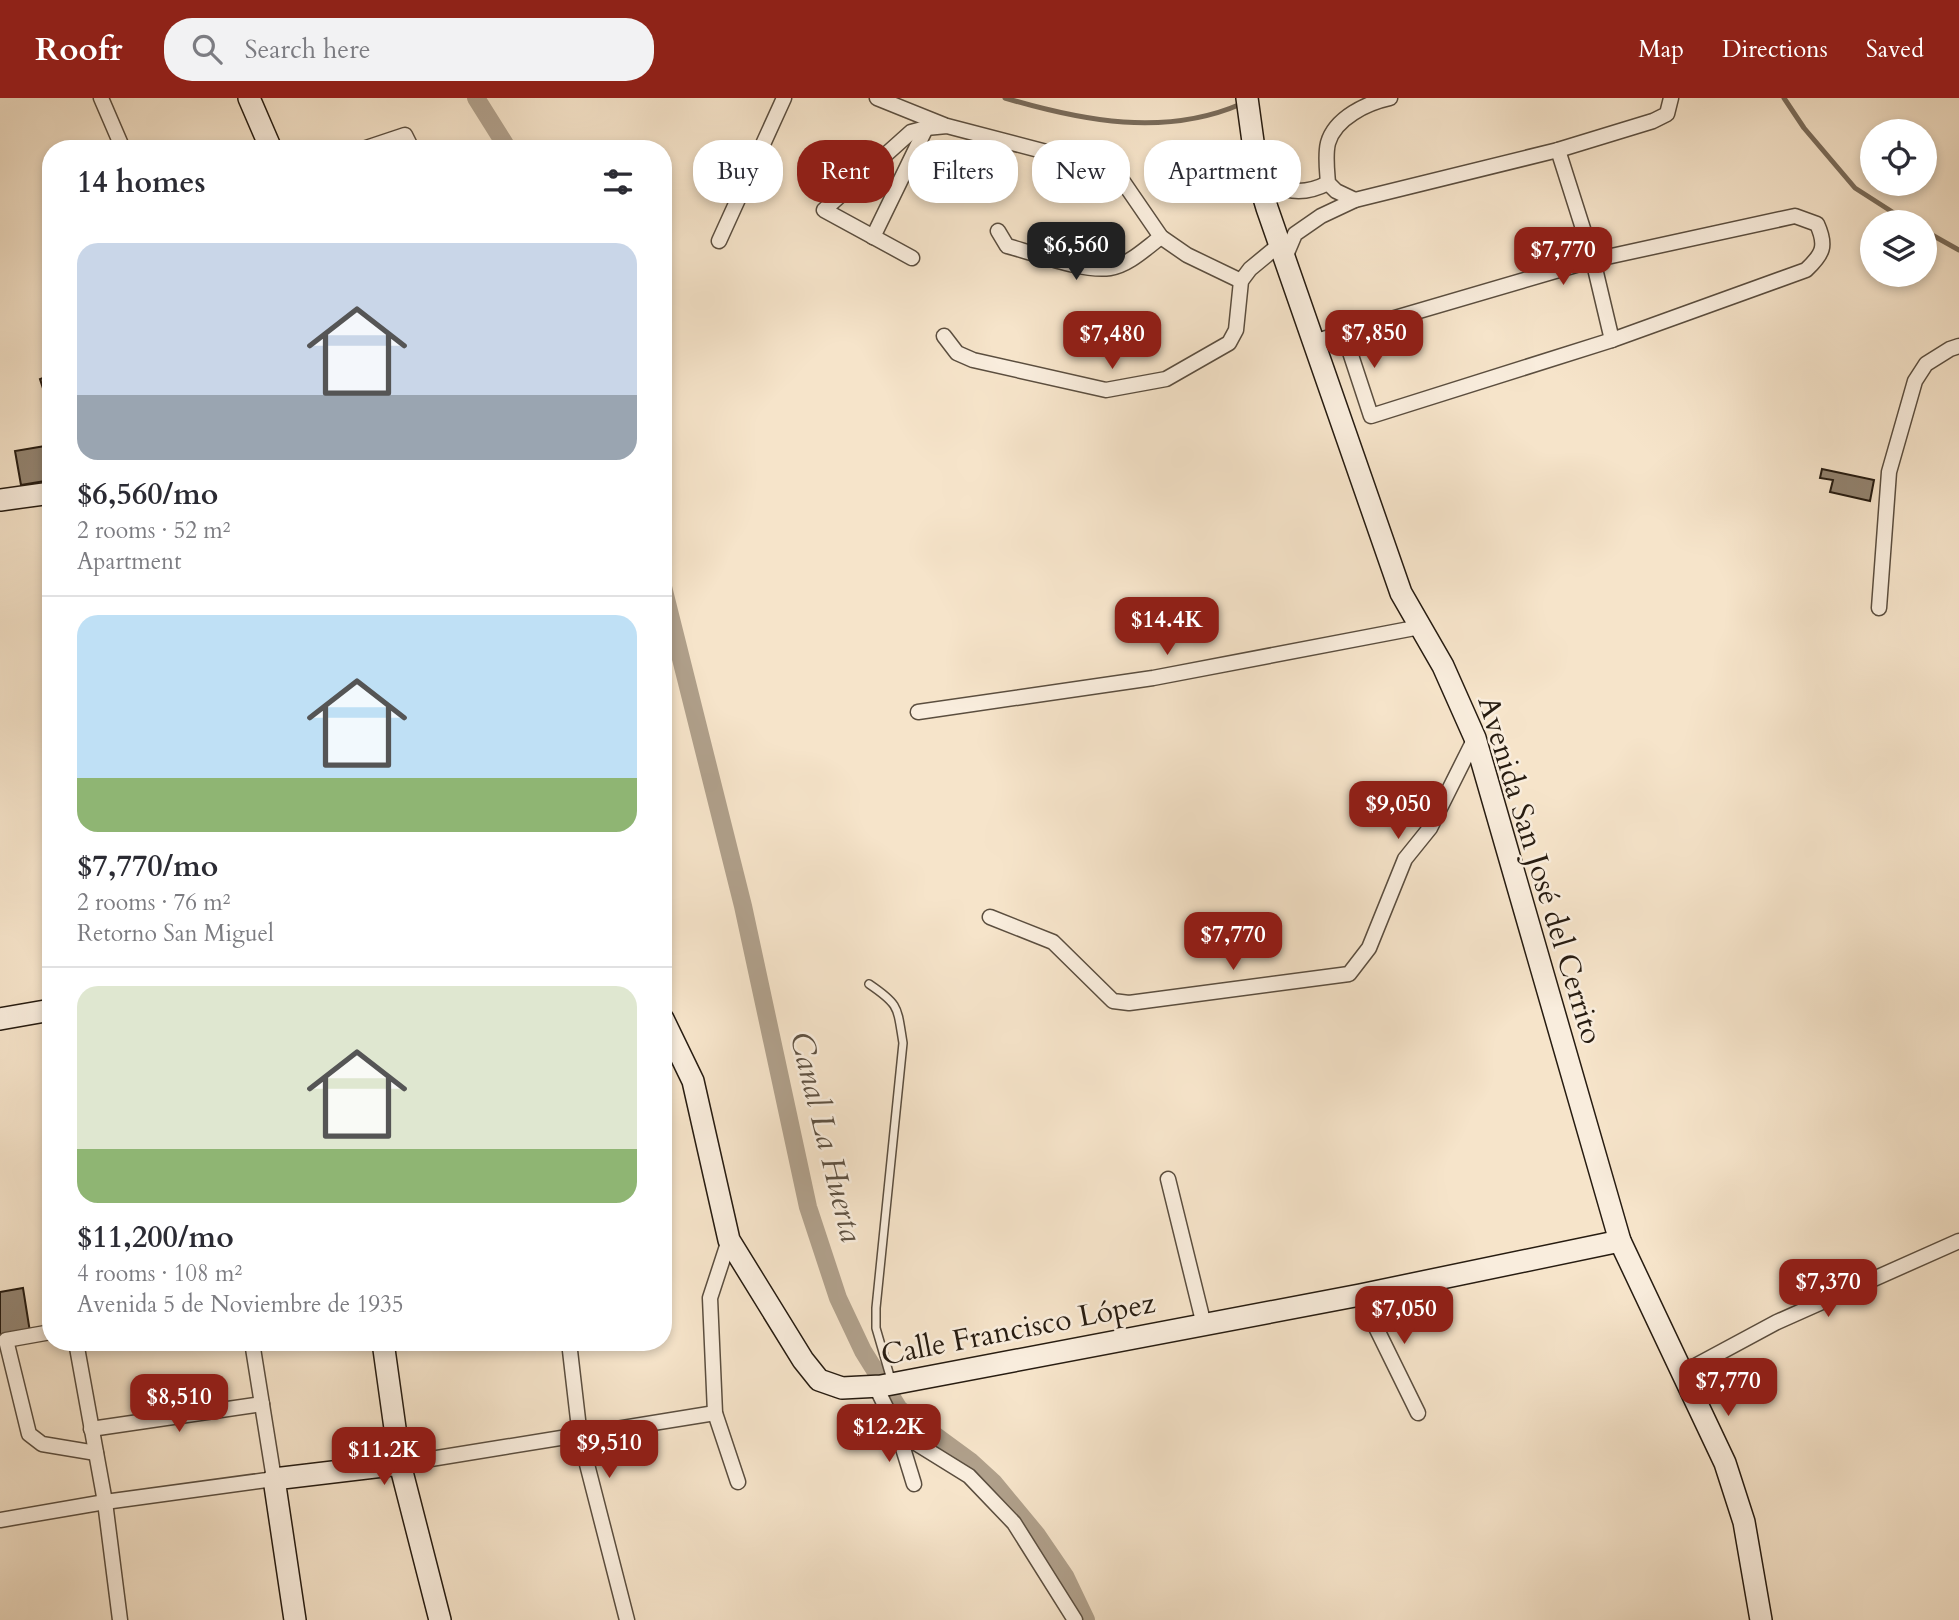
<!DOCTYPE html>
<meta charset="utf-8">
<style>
:root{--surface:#fff;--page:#f2f2f3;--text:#2b2b33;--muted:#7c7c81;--line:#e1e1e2;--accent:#8f2418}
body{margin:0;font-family:Cardo,serif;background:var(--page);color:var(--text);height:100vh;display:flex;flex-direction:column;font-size:26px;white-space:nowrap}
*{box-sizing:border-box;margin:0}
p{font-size:23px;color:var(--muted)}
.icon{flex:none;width:38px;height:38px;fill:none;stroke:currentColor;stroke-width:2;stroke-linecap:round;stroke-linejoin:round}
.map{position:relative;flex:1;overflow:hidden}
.panel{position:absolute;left:42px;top:42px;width:630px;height:1211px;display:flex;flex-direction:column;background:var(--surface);border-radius:28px;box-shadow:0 4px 10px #0003}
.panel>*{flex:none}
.hud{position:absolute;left:693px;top:42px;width:665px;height:63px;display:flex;gap:14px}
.controls{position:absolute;left:1860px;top:21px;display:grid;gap:14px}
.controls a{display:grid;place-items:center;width:77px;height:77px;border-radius:50%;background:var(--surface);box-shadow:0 4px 10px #0003;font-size:35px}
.price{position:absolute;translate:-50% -60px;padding:0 16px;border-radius:14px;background:var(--accent);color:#fff;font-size:23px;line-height:46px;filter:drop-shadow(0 2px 4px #0008)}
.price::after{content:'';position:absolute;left:50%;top:42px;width:21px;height:16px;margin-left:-10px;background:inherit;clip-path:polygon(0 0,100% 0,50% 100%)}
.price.current{background:#222;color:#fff}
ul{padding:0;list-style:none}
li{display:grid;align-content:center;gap:14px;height:371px;padding:0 35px}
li+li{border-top:2px solid var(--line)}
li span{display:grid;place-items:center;height:217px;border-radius:21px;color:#555}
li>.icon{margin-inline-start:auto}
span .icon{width:126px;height:126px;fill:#fffc;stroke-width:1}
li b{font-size:30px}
h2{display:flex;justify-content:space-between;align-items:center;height:84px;padding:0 35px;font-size:30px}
.tag{padding:0 24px;border-radius:28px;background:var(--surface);box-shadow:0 4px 10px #0003;font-size:24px;line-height:63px}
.tag.current{background:var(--accent);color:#fff}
header{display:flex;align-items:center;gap:42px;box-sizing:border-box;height:98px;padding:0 35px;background:var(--accent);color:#fff}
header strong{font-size:33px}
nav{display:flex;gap:38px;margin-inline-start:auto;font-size:24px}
.search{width:490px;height:63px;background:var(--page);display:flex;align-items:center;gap:18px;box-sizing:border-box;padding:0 24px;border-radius:28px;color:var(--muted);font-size:26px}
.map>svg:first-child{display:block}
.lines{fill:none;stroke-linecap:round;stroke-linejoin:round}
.stream{stroke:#796b5a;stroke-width:5}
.canal{stroke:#b0a08b;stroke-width:18}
.building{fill:#938471;stroke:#271c11;stroke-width:2}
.lane-casing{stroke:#5b4e3f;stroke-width:10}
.street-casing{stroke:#5b4e3f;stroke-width:17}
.secondary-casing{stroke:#271c11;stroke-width:24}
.lane{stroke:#f9eddd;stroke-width:7}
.street{stroke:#f9eddd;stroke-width:14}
.secondary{stroke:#f9eddd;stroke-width:21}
.labels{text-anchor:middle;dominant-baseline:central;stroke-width:5;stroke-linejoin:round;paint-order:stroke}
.street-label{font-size:30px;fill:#271c11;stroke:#f9eddd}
.water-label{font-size:32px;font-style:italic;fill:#5e5142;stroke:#f9eddd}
</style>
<header>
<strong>Roofr</strong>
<div class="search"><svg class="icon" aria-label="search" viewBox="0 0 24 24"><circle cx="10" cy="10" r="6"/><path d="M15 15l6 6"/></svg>Search here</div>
<nav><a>Map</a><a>Directions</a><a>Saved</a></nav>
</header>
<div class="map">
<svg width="1959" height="1522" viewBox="0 0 1959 1522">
<rect width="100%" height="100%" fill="#f6e4ca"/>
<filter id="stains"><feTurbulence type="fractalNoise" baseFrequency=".00286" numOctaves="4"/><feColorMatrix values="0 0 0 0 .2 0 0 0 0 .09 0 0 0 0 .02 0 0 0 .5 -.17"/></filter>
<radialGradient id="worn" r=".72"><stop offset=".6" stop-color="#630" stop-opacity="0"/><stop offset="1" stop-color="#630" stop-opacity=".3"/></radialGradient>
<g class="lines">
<!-- stream -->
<g class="stream">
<path d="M1005 0C1082 23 1165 39 1241 6"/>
<polyline points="1784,0 1804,30 1855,90 1908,124"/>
<polyline points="1925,133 1959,152"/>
</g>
<!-- canal -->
<g class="canal">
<polyline points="476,0 508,51"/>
<polyline points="663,489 743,808 808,1109 838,1200 863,1253 899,1311 970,1363 994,1385 1037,1437 1065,1478 1086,1522"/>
</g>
</g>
<!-- building -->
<g class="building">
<polygon points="51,277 51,306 48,306 40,281"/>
<polygon points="51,347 51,382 21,387 15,353"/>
<polygon points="1822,371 1874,382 1870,403 1830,394 1833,382 1820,380"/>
<polygon points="23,1190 30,1234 0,1239 0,1194"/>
</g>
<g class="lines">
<!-- lane casing -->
<g class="lane-casing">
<path id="lane" d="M869 886C900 907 897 909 903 945L876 1210V1230L892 1285"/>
</g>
<!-- street casing -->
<g class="street-casing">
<g id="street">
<polyline points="101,0 123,51"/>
<polyline points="877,0 944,27"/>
<polyline points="363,51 405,37 412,51"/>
<polyline points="1558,52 1593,162 1612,242"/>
<path d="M1258 80C1284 93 1301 99 1328 85"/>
<path d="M1355 102 1336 93 1328 85C1327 72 1325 57 1328 45 1335 20 1367 5 1390 0"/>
<path d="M998 133 1007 148C1035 155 1082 174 1110 170 1129 167 1146 150 1161 139"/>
<polyline points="873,139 926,30"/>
<polyline points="719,143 784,0"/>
<polyline points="912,160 824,112 911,34 926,30 947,28 1115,72 1161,139 1187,157 1241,183"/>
<polyline points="1284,162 1295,136 1321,118 1355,102 1558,52 1653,23 1667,16 1671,0"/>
<polyline points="944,238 957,255 973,262 1106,292 1166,281 1229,245 1236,232 1241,183 1250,171 1279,147"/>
<path d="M1313 244 1593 162 1795 118 1817 126C1827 148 1823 156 1806 172L1612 242 1371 318 1344 236"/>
<polyline points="1879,510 1889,374 1915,283 1926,266 1950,251 1959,248"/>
<polyline points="918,614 1153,580 1420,529"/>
<polyline points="990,819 1053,844 1113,903 1129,905 1349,876 1369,850 1405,761 1430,730 1475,640"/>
<polyline points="1168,1081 1204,1227"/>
<polyline points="729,1142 710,1200 715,1315 738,1384"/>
<polyline points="1360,1197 1418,1315"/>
<polyline points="51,1234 6,1242 29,1336 42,1346 96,1355"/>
<polyline points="76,1244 105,1404 120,1522"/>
<polyline points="569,1244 580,1339 627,1522"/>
<polyline points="1684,1274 1777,1224 1959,1143"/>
<polyline points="876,1289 898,1334 969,1378 1014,1425 1075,1522"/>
<polyline points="91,1331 262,1306"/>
<polyline points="898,1334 914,1386"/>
<polyline points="400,1366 715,1315"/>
<polyline points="0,1422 105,1404 274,1381 252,1244"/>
</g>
</g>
<!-- secondary casing -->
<g class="secondary-casing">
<g id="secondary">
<polyline points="249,0 271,51"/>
<polyline points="1247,0 1258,80 1267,110 1401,495 1443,568 1475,640 1620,1143 1725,1365 1744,1424 1761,1522"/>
<polyline points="0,402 51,395"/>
<polyline points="0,921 51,912"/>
<polyline points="663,921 693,983 729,1142 803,1262 819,1282 842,1290 881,1288 1360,1197 1620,1143"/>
<polyline points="383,1244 400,1366 440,1522"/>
<polyline points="295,1522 274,1381 400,1366"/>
</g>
</g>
<!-- lane -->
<use href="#lane" class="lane"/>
<!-- street -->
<use href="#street" class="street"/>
<!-- secondary -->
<use href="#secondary" class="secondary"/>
</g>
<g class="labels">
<!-- street labels -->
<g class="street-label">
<text transform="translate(1540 772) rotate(73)">Avenida San José del Cerrito</text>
<text transform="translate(1018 1231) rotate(-11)">Calle Francisco López</text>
</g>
<!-- water labels -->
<g class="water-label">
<text transform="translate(826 1039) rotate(76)">Canal La Huerta</text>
</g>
</g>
<rect width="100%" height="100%" filter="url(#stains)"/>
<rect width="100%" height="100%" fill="url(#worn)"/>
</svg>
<div class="controls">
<a><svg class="icon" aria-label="locate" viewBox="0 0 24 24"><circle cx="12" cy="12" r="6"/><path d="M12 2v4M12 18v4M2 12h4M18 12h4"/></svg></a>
<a><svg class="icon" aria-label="layers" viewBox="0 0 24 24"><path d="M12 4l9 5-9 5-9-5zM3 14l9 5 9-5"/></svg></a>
</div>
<b class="price current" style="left:1076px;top:184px">$6,560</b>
<b class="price" style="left:1563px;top:189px">$7,770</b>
<b class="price" style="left:1374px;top:272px">$7,850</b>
<b class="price" style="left:1112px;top:273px">$7,480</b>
<b class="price" style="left:1167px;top:559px">$14.4K</b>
<b class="price" style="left:1398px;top:743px">$9,050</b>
<b class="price" style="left:1233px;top:874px">$7,770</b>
<b class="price" style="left:1828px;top:1221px">$7,370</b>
<b class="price" style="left:1404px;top:1248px">$7,050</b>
<b class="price" style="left:1728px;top:1320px">$7,770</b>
<b class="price" style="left:179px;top:1336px">$8,510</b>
<b class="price" style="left:889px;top:1366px">$12.2K</b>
<b class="price" style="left:609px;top:1382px">$9,510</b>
<b class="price" style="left:384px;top:1389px">$11.2K</b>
<div class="hud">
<a class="tag">Buy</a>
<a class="tag current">Rent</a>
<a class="tag">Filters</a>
<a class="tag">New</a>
<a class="tag">Apartment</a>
</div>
<section class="panel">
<h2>14 homes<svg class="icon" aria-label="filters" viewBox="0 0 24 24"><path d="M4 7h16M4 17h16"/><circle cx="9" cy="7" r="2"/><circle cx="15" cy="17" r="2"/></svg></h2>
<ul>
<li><span style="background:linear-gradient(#c9d6e8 70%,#9aa5b1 0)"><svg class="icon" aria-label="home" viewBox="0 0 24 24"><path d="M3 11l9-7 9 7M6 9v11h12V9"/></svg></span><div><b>$6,560/mo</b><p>2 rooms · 52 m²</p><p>Apartment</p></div></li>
<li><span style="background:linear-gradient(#bfe0f5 75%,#8fb573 0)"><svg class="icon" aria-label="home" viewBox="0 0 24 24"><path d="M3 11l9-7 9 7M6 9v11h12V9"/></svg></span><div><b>$7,770/mo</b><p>2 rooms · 76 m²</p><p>Retorno San Miguel</p></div></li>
<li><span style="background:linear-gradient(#dfe7d0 75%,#8fb573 0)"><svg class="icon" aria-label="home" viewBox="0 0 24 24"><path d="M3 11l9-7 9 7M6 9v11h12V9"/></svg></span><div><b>$11,200/mo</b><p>4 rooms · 108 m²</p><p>Avenida 5 de Noviembre de 1935</p></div></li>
</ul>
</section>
</div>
